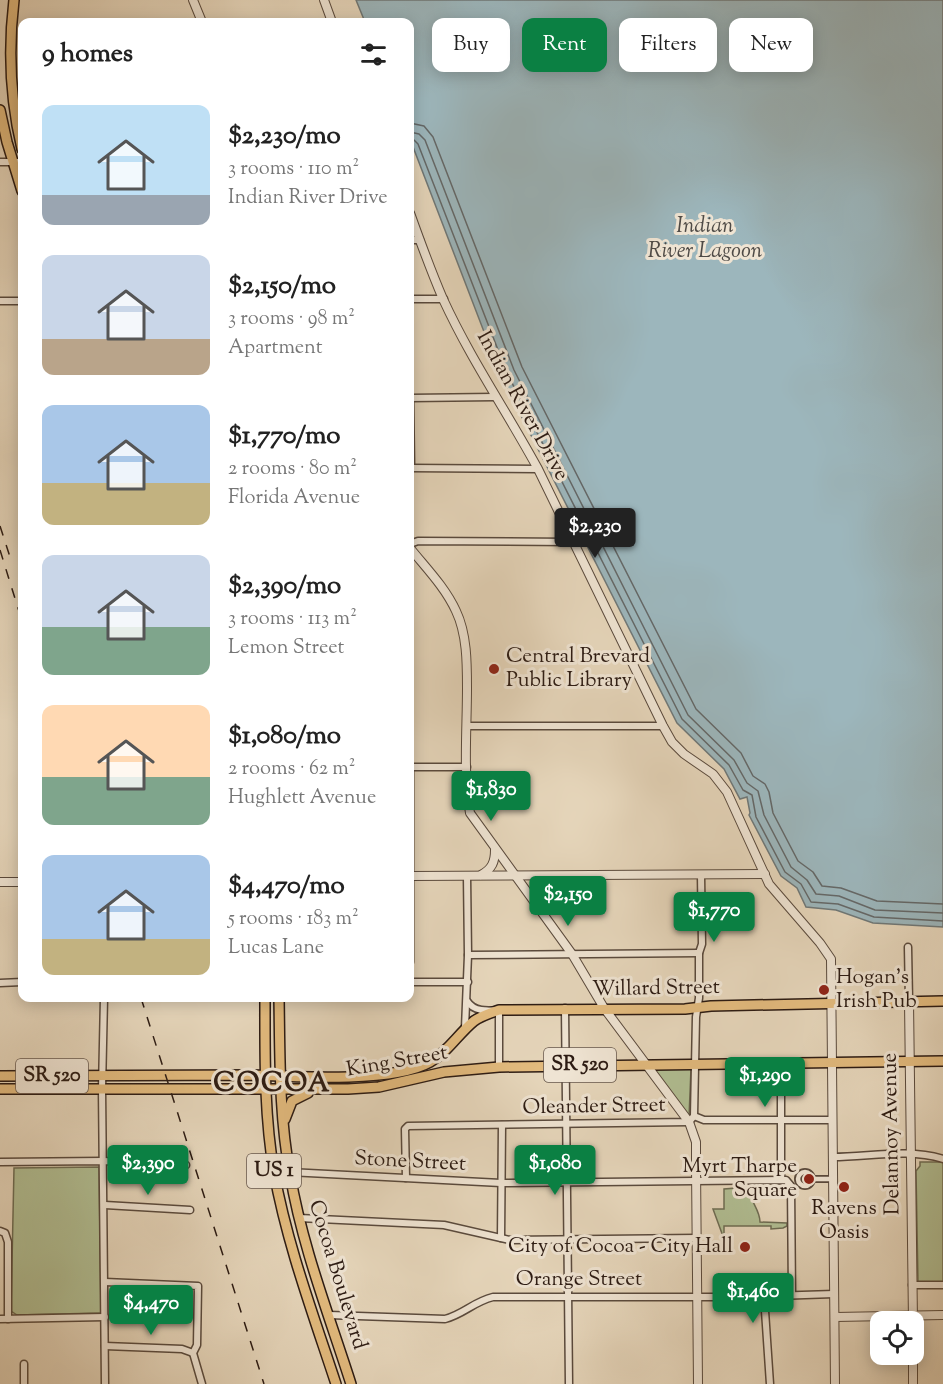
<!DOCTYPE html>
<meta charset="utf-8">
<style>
:root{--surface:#fff;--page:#f6f6f6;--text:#222;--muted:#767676;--accent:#0b8043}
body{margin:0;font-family:"Sorts Mill Goudy",serif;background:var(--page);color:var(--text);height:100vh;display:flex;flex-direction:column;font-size:22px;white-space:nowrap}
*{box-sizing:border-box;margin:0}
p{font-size:20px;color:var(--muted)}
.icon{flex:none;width:33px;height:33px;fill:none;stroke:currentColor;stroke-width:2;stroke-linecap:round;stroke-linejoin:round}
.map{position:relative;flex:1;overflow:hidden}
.drawer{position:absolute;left:18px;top:18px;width:396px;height:984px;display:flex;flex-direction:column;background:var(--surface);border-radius:12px;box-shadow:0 3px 15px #0003}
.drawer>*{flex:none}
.banner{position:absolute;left:432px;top:18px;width:420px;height:54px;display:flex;gap:12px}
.tools{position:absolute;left:870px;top:1311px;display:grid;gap:12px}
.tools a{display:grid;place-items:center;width:54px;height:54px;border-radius:12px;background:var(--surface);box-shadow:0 3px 15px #0003;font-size:30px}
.price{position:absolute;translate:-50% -51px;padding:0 14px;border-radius:6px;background:var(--accent);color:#fff;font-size:20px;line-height:39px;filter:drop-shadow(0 2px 3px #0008)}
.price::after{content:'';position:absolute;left:50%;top:36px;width:18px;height:14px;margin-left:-9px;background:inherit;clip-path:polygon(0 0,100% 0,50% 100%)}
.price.selected{background:#222;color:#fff}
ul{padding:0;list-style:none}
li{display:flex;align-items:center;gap:18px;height:150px;padding:0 24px}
li span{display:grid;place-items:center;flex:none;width:168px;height:120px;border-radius:12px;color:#555}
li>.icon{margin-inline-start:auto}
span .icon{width:72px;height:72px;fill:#fffc;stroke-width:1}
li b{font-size:26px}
h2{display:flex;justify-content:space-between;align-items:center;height:72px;padding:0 24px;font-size:26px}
.chip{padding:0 21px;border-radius:12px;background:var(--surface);box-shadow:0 3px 15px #0003;font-size:21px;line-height:54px}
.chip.selected{background:var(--accent);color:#fff}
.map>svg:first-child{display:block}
.green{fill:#b1be93;stroke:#6e6c53;stroke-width:1.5}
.water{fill:#9cb6bc;stroke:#6f7878;stroke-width:1.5}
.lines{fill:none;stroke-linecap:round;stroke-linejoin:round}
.shore{stroke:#646868;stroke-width:1.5}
.pedestrian-casing{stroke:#5a4a3d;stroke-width:8}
.minor-casing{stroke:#5a4a3d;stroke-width:9}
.tertiary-casing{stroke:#5a4a3d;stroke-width:10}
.primary-casing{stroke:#2c1b13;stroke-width:12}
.pedestrian{stroke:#efe4d3;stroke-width:4.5}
.minor{stroke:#efe4d3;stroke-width:6}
.tertiary{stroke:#efe4d3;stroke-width:8}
.primary{stroke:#e3bb7e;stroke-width:9}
.rail{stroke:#2c1b13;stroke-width:1.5;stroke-dasharray:10 10;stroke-linecap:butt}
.poi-dot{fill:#8f2418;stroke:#efe4d3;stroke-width:2}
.labels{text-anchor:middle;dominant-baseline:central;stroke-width:6;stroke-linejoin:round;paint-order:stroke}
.shield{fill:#efe4d3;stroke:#66574d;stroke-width:1.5}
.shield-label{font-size:20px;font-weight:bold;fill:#2c1b13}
.street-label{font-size:21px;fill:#2c1b13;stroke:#efe4d3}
.poi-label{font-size:21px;fill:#2c1b13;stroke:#efe4d3;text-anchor:start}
.water-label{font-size:22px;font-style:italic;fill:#4e4a46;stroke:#efe4d3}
.district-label{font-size:27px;font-weight:bold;letter-spacing:1.5px;fill:#2c1b13;stroke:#efe4d3}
</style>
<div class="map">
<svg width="943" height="1384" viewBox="0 0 943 1384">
<rect width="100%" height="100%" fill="#e6d6bb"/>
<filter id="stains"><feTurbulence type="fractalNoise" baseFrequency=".00333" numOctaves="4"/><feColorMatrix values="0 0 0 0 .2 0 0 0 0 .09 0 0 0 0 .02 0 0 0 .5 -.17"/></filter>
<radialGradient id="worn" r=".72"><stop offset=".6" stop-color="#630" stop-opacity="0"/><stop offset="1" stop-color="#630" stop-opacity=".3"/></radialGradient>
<!-- green -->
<g class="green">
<polygon points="653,1068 691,1068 689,1117"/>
<polygon points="920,1162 943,1162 943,1283 918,1283 916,1171 920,1166"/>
<polygon points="99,1167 101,1313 17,1315 11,1311 14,1168"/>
<path d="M749 1187C749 1201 760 1209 760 1222L787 1223V1226L783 1228 771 1229V1226H724V1239L713 1209H724V1189Z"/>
</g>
<!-- water -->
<polygon class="water" points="356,0 943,0 943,927 873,923 836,910 806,907 797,888 781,876 749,815 750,813 747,797 740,799 724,769 677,723 501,376 410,139 410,22 365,22"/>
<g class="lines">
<!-- shore -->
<g class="shore">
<polyline points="410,123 424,126 433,137 522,367 696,709 741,753 753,776 765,784 769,792 773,813 798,861 813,872 822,886 841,888 877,901 943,904"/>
<polyline points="410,132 419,134 425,140 514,370 688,715 734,760 747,783 758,791 764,815 791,867 807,880 816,894 839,896 875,910 943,913"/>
<polyline points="410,139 414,140 418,144 507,373 682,719 729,765 743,790 752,795 756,817 785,872 801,884 811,902 838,904 874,917 943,921"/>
</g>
<!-- pedestrian casing -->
<g class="pedestrian-casing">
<g id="pedestrian">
<circle cx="805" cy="1179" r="7"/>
<polyline points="812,1179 833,1179"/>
</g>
</g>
<!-- minor casing -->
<g class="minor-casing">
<g id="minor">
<polyline points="0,162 22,162"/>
<polyline points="410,240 420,240"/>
<polyline points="410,299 444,299"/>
<polyline points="0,301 22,301"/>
<polyline points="410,398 495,397"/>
<polyline points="410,398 411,468"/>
<polyline points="410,468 538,469"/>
<polyline points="410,544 418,541 572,542"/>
<polyline points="467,726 663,726"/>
<polyline points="410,766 410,962"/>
<polyline points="410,767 467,767"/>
<polyline points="908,947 909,1001"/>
<polyline points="468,955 699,953"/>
<polyline points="410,982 468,982"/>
<polyline points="0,983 22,982"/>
<polyline points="104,998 102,1089 105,1384"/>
<path d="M467 1001C474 1012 487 1011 499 1010V1067"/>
<polyline points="565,1008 569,1384"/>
<polyline points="465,1028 468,955 467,876"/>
<polyline points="694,1116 696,1017 699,998 699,953 702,944 701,875"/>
<polyline points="694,1116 704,1120 832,1120"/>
<path d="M833 1157C870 1157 907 1148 943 1159"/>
<polyline points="0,1162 103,1161 186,1165"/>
<polyline points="289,1172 501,1183 786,1180 791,1186 792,1295"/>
<polyline points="406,1178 405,1129 408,1126 689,1122 694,1116"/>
<polyline points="781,1180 781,1063"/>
<polyline points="105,1205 190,1210"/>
<polyline points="299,1218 444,1225 510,1240 697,1238"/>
<polyline points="0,1231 5,1233 8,1242 8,1319"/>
<polyline points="501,1238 502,1125"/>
<polyline points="105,1282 198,1286 197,1345 193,1353 202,1384"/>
<polyline points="912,1285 943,1285"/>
<polyline points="764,1296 770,1384"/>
<path d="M329 1315 445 1319C464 1314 473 1302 493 1297H743L834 1294"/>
<polyline points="0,1319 105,1317"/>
<polyline points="105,1346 182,1349 193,1353"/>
<polyline points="24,1384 24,1364"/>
</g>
</g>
<!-- tertiary casing -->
<g class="tertiary-casing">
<g id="tertiary">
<polyline points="193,0 202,22"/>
<polyline points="324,0 332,22"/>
<path d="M410 213C420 241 431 271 443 299 470 358 507 412 538 469L663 726 672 742 684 754 713 774 727 792 769 884 820 943 831 959 835 1384"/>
<path d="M410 548C426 568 445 587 456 611 467 634 467 663 467 688 467 729 463 773 470 813L572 954 604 1008 689 1122 696 1142V1167L698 1384"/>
<path d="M481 875C492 869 495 862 495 850"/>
<polyline points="410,876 765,874"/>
<polyline points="0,882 22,882"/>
<polyline points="909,1001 913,1322"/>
<polyline points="835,1317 943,1315"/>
<polyline points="913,1354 913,1384"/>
</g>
</g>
<!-- primary casing -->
<g class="primary-casing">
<g id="primary">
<path d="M14 0C8 50 10 99 22 149"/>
<polyline points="0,110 7,142 22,191"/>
<path d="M265 998C265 1056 264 1114 274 1172 287 1244 313 1314 336 1384"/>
<path d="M279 998C280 1057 279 1116 290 1174 302 1246 329 1315 351 1384"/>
<path d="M0 1076 252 1075C295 1077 393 1083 430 1062 448 1052 458 1034 474 1021 481 1016 490 1013 499 1010L685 1009 711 1006 943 1001"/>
<polyline points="0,1089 348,1089 379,1087 444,1072 499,1067 943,1061"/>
<polyline points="285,1119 292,1101 308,1093"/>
</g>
</g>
<!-- pedestrian -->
<use href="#pedestrian" class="pedestrian"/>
<!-- minor -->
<use href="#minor" class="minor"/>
<!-- tertiary -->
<use href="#tertiary" class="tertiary"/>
<!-- primary -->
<use href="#primary" class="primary"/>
<!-- rail -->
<g class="rail">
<polyline points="0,526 10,557"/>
<polyline points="0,550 22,621"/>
<polyline points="141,998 264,1384"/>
</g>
</g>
<!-- markers -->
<g class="poi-dot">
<circle cx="494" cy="669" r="6"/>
<circle cx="824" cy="990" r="6"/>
<circle cx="809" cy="1179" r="6"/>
<circle cx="844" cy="1187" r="6"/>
<circle cx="745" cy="1247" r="6"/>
</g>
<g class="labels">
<!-- shield labels -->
<g class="shield">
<rect x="544" y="1048" width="72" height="34" rx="4.5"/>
<rect x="16" y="1059" width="72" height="34" rx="4.5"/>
<rect x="247" y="1154" width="54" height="34" rx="4.5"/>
</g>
<g class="shield-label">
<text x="580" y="1065">SR 520</text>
<text x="52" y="1076">SR 520</text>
<text x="274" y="1171">US 1</text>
</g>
<!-- street labels -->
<g class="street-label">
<text transform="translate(522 406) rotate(61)">Indian River Drive</text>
<text transform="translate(656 989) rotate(-1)">Willard Street</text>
<text transform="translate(397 1062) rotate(-10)">King Street</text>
<text transform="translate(594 1107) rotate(-1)">Oleander Street</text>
<text transform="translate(892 1134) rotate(-91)">Delannoy Avenue</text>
<text transform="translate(410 1162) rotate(3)">Stone Street</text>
<text transform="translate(337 1275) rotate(73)">Cocoa Boulevard</text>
<text x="579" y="1280">Orange Street</text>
</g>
<!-- poi labels -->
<g class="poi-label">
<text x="506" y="657">Central Brevard<tspan x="506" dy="24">Public Library</tspan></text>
<text x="836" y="978">Hogan's<tspan x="836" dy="24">Irish Pub</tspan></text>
<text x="797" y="1167" text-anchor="end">Myrt Tharpe<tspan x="797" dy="24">Square</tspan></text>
<text x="844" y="1209" text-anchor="middle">Ravens<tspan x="844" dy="24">Oasis</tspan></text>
<text x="733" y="1247" text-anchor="end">City of Cocoa - City Hall</text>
</g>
<!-- water labels -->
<g class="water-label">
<text x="705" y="227">Indian<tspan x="705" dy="25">River Lagoon</tspan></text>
</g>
<!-- district labels -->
<g class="district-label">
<text x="272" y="1084">COCOA</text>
</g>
</g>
<rect width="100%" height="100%" filter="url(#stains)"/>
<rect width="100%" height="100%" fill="url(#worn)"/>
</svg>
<div class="tools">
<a><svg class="icon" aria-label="locate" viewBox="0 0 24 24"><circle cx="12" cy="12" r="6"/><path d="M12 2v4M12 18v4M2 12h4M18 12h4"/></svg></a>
</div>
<b class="price selected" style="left:595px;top:559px">$2,230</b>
<b class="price" style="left:491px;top:822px">$1,830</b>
<b class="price" style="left:568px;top:927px">$2,150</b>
<b class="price" style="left:714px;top:943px">$1,770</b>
<b class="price" style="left:765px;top:1108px">$1,290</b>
<b class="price" style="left:148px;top:1196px">$2,390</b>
<b class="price" style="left:555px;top:1196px">$1,080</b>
<b class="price" style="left:753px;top:1324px">$1,460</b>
<b class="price" style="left:151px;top:1336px">$4,470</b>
<div class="banner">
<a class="chip">Buy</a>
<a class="chip selected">Rent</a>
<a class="chip">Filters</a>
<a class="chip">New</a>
</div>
<section class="drawer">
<h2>9 homes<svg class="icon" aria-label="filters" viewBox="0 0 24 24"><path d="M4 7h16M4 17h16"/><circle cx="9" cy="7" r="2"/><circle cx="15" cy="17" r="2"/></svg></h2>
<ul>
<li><span style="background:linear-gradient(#bfe0f5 75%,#9aa5b1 0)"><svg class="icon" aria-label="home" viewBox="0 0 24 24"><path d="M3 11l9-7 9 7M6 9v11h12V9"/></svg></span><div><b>$2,230/mo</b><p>3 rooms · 110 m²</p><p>Indian River Drive</p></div></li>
<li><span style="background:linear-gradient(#c9d6e8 70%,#b9a48a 0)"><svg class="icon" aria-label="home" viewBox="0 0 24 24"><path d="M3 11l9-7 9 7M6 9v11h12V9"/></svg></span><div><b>$2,150/mo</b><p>3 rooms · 98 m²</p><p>Apartment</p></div></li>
<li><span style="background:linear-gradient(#a9c7e8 65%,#c2b280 0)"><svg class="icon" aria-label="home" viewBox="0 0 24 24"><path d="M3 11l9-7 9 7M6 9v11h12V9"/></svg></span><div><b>$1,770/mo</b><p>2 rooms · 80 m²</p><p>Florida Avenue</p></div></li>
<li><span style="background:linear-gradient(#c9d6e8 60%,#7fa58c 0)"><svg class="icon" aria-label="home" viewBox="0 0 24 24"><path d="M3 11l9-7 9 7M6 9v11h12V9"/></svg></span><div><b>$2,390/mo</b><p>3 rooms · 113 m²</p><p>Lemon Street</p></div></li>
<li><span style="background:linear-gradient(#ffd9b3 60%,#7fa58c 0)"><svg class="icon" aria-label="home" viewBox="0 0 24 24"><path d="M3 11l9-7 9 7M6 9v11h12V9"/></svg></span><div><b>$1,080/mo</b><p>2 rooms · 62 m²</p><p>Hughlett Avenue</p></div></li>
<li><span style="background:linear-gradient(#a9c7e8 70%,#c2b280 0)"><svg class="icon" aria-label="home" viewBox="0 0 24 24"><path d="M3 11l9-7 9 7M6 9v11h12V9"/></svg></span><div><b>$4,470/mo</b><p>5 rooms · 183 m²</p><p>Lucas Lane</p></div></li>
</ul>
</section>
</div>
